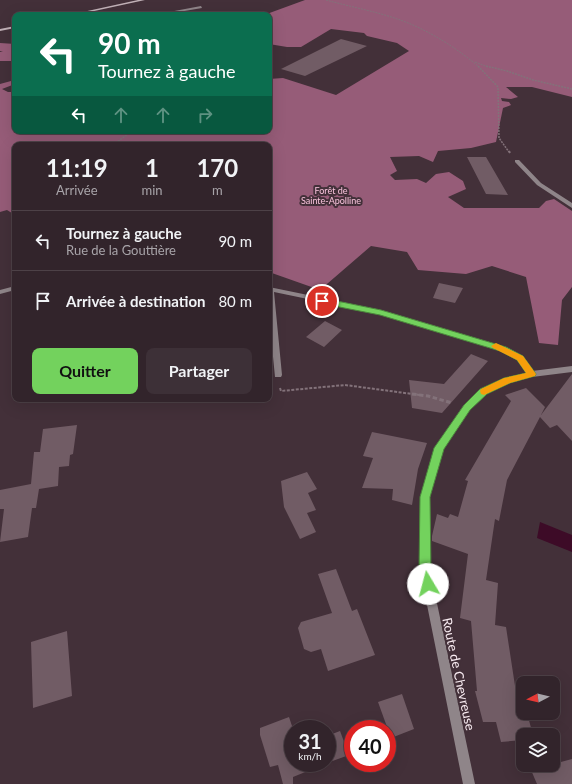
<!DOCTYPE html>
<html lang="fr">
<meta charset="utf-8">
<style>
body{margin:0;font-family:Lato,sans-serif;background:#3d3037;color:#f1f3f6;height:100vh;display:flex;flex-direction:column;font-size:15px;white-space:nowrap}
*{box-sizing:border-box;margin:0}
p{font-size:13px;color:#a8a4a9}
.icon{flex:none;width:22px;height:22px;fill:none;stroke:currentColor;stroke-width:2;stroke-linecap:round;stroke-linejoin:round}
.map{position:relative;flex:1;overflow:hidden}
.panel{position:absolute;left:12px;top:142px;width:260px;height:260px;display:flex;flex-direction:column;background:#32242b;border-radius:8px;box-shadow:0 4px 16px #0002,0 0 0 1px #4d4147}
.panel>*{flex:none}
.banner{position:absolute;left:12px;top:12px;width:260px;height:122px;border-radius:8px;box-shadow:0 4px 16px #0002,0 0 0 1px #4d4147;background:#0b6e4f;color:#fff;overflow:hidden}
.needle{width:26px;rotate:263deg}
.fabs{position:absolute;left:516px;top:676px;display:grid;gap:8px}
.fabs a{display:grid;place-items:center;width:44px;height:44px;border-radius:8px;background:#32242b;box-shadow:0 4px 16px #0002,0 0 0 1px #4d4147;font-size:20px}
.speed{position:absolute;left:284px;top:720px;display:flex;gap:8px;font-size:20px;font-weight:700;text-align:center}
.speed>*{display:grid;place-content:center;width:52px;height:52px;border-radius:50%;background:#32242b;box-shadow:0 4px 16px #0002,0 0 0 1px #4d4147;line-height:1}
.speed small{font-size:10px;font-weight:400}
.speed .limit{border:6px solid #d22;background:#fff;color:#111}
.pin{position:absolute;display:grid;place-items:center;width:34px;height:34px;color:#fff;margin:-17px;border:2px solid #fff;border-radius:50%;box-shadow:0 1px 4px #0007}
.me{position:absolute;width:44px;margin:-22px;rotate:352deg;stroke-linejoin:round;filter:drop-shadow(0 0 3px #0008)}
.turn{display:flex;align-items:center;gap:14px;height:84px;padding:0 20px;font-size:18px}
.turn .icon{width:52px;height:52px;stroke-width:2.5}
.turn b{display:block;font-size:28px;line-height:34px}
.lanes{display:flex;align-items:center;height:38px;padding:0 20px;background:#0003;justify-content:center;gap:20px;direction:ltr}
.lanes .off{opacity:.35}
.eta{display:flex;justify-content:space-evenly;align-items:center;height:68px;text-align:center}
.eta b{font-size:24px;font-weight:700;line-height:28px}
.button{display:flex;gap:8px;margin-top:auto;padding:8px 20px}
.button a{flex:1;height:46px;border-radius:8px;background:#73d25d;color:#111;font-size:16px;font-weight:700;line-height:46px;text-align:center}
.button a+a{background:#3d3037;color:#f1f3f6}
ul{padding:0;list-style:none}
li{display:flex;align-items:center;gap:12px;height:60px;padding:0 20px;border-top:1px solid #4d4147}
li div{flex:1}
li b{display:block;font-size:15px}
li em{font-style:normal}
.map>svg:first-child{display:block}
.forest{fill:#965c78}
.water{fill:#3d0b27}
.building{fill:#715c65}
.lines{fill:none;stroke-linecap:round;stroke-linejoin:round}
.path-far3{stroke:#83727a;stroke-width:1;stroke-dasharray:2 1;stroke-linecap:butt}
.path-far2{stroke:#83727a;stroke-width:1.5;stroke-dasharray:2 1;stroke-linecap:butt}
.path-far1{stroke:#83727a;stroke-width:2;stroke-dasharray:3 1.5;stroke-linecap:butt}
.path{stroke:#83727a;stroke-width:3;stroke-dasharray:4.5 2.5;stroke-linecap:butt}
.minor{fill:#8f8589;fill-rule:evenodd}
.tertiary{fill:#8f8589;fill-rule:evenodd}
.secondary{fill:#c1b1b7;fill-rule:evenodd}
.route{fill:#73d25d;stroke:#4b883c}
.slow{fill:#f59e0b}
.labels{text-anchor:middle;stroke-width:4;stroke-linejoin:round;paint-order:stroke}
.far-park-label{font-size:9px;fill:#f9c3dc;stroke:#433039}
.near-street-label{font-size:13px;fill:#f9ecf2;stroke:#433039}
</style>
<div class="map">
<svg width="572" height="784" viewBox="0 0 572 784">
<rect width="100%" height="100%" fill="#433039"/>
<path class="forest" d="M305,0H572V97L532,87H506L518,97L511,99L501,98L502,101L509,102L511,105L503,108L496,142L471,148L438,151L433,162L419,156L390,157L397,171L390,175L395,180L417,179L426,183L436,174L449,172L463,181L466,189L448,197L464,208H539L546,201L554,199L572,211V287L562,300L558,345L539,343L526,277L492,266L466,274L418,270L407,252L371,246L320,290L269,272V145H15V215L7,210L0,212V84L11,81L15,84L2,89L8,92H15V131H269V79L283,78L336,95L409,51L397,43L367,36L364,33L331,29L301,47H287L269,44V15H264Z
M0,43L15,44V61H0V52L3,51H0Z"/>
<path class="water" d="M540,522L572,535V552L537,538Z"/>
<path class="building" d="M341,39L367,46L305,76L281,69Z
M467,157H486L508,195L486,194Z
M439,283L463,288L455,303L433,298Z
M325,321L342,330L324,347L306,337Z
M471,354L488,361L442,413L412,408L409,380L444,384Z
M572,374V441L557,425L550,428L540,417L507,480L499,521L495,519L486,580L498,583L495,625L506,627L517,699H522L523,713H527L533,735H523V740L501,742L496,722H483L475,691H477L471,621L460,618L468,554L432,541V536L437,514L448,518L450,514L458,517L468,481L465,480L511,401L505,395L526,388L545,407L541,415Z
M77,425L73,454L70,455L69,466L59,467L58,486L39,489L36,508H32L28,537L0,542L4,509H0V490L31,484L34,452H40L43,429Z
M372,432L427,443L418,469L412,505L392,500L393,489L362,488L373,458L363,456Z
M307,472L317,489L308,493L316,510L307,513L316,532L300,539L284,507L281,481Z
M336,569L352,611L357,609L375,655L328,671L321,649L311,652L304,649L298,628L301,622L332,613L318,574Z
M67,631L72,696L33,708L31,642Z
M402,694L414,729L391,738L378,702Z
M289,717L293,729V763L325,764L293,777V784H283L278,765L270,767L260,735V728Z
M340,731L349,755L327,763V736Z
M572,759V784H537L531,770Z"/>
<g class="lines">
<path class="path-far3" d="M326,0C351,7 379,12 403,21C430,31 458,49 479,67
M475,62L488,67"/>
<path class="path-far2" d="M478,66L498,87L499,138L509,152
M486,66L507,71L533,80L572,89
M113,145L132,131"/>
<path class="path-far1" d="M509,151L510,153
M280,388L281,391L345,385L420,395"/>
<path class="path" d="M412,394L428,396L452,403"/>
<path class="minor" d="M201,6L202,8L161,15H153Z
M515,160H519L541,183L572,203V208L537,185L515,162Z
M15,286V290L0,294V290Z
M269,287L381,310L506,347L523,356L536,374L535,376H529L517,360L500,351L380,314L274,292L282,375L281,377H275L269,316Z"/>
<path class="tertiary" d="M572,366V372L532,377L510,383L487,394L470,409L443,449L430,497V570L475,784H463L420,570V497L436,446L464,405L481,390L504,379L532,371Z"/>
<path class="secondary" d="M138,0H145L76,15H69Z
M15,26V28L0,31V29Z"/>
</g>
<path class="route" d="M322,298L381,310L506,347L523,356L536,374L535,376L510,383L487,394L470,410L444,449L430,497L431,570L434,584L432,588L428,589L423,588L419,570L420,497L434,448L464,405L480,389L504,378L526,373L517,360L500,351L380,315L319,303V299Z"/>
<path class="slow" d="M496,343L523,356L536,374L535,376L510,383L484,395L481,394L480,391L481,389L504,378L526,373L517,360L493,348L491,346Z"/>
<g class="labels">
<g class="far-park-label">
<text x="331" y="194">Forêt de<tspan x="331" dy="10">Sainte-Apolline</tspan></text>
</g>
<g class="near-street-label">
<text transform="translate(459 674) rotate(78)" y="5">Route de Chevreuse</text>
</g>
</g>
</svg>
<div class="fabs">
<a><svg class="needle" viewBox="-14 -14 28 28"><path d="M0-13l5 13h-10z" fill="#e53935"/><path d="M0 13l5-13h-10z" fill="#a8a4a9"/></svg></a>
<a><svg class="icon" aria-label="layers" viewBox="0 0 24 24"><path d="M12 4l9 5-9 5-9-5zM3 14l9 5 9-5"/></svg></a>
</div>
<div class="speed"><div>31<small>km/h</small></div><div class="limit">40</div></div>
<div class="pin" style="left:322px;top:301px;background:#d93025"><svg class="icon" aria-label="arrive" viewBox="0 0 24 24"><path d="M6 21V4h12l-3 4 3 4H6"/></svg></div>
<svg class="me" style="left:428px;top:584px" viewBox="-20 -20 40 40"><circle r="19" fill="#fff"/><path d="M0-13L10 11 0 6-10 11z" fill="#73d25d"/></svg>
<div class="banner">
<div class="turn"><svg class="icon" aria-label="left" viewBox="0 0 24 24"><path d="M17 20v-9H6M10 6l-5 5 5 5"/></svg><div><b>90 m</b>Tournez à gauche</div></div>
<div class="lanes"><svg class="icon" aria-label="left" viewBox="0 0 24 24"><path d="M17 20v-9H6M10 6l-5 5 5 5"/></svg><svg class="icon off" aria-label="ahead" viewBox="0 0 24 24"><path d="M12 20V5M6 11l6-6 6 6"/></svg><svg class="icon off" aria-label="ahead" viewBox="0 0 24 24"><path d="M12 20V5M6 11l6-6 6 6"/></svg><svg class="icon off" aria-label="right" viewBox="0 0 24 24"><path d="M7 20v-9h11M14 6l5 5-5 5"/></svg></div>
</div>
<section class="panel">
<div class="eta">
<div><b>11:19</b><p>Arrivée</p></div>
<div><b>1</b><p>min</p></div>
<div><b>170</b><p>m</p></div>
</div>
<ul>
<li><svg class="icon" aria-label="left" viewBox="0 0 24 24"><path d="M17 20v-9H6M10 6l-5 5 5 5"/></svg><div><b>Tournez à gauche</b><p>Rue de la Gouttière</p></div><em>90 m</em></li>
<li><svg class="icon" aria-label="arrive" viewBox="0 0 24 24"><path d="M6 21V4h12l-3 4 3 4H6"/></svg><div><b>Arrivée à destination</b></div><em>80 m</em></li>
</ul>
<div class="button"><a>Quitter</a><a>Partager</a></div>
</section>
</div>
